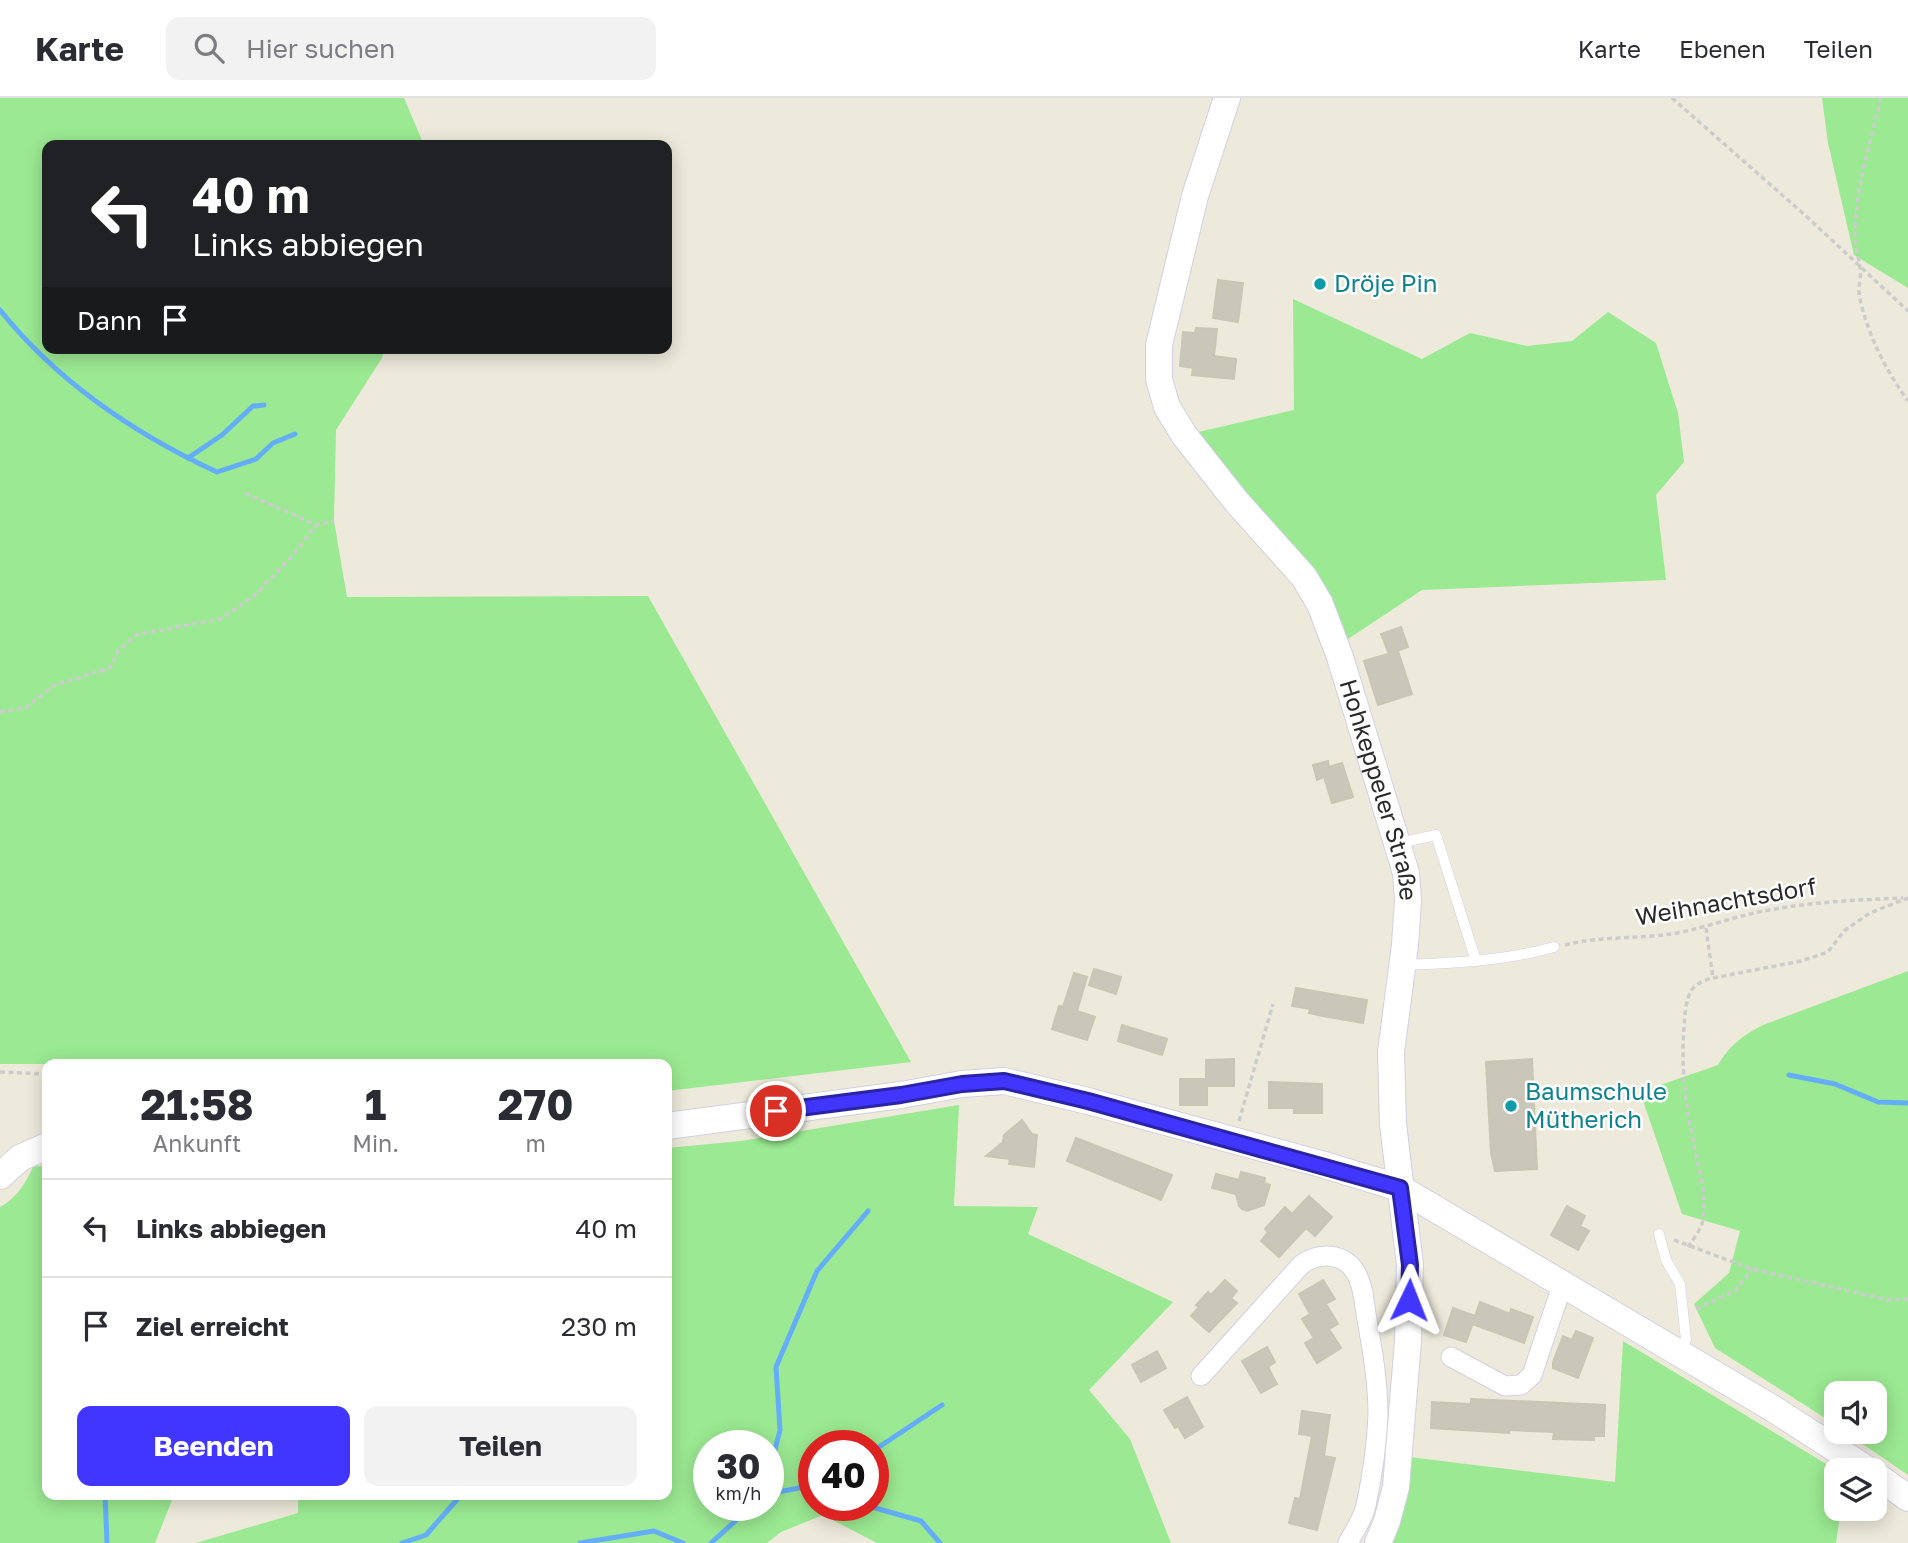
<!DOCTYPE html>
<html lang="de">
<meta charset="utf-8">
<style>
body{margin:0;font-family:"Golos Text",sans-serif;background:#f2f2f3;color:#2b2b33;height:100vh;display:flex;flex-direction:column;font-size:26px;white-space:nowrap}
*{box-sizing:border-box;margin:0}
p{font-size:23px;color:#7c7c81}
.icon{flex:none;width:38px;height:38px;fill:none;stroke:currentColor;stroke-width:2;stroke-linecap:round;stroke-linejoin:round}
.map{position:relative;flex:1;overflow:hidden}
.drawer{position:absolute;left:42px;top:961px;width:630px;height:441px;display:flex;flex-direction:column;background:#fff;border-radius:14px;box-shadow:0 4px 18px #0003}
.drawer>*{flex:none}
.hud{position:absolute;left:42px;top:42px;width:630px;height:214px;border-radius:14px;box-shadow:0 4px 18px #0003;background:#202124;color:#fff;overflow:hidden}
.buttons{position:absolute;left:1824px;top:1283px;display:grid;gap:14px}
.buttons a{display:grid;place-items:center;width:63px;height:63px;border-radius:14px;background:#fff;box-shadow:0 4px 18px #0003;font-size:35px}
.speed{position:absolute;left:693px;top:1332px;display:flex;gap:14px;font-size:35px;font-weight:700;text-align:center}
.speed>*{display:grid;place-content:center;width:91px;height:91px;border-radius:50%;background:#fff;box-shadow:0 4px 18px #0003;line-height:1}
.speed small{font-size:18px;font-weight:400}
.speed .limit{border:10px solid #d22;background:#fff;color:#111}
.pin{position:absolute;display:grid;place-items:center;width:60px;height:60px;color:#fff;margin:-30px;border:4px solid #fff;border-radius:50%;box-shadow:0 2px 7px #0007}
.me{position:absolute;width:77px;margin:-38px;rotate:2deg;stroke-linejoin:round;filter:drop-shadow(0 0 5px #0008)}
.turn{display:flex;align-items:center;gap:24px;height:147px;padding:0 35px;font-size:32px}
.turn .icon{width:91px;height:91px;stroke-width:2.5}
.turn b{display:block;font-size:49px;line-height:60px}
.then{display:flex;align-items:center;height:66px;padding:0 35px;background:#0003;gap:14px;font-size:26px}
.eta{display:flex;justify-content:space-evenly;align-items:center;height:119px;text-align:center}
.eta b{font-size:42px;font-weight:700;line-height:49px}
.button{display:flex;gap:14px;margin-top:auto;padding:14px 35px}
.button a{flex:1;height:80px;border-radius:14px;background:#4036ff;color:#fff;font-size:28px;font-weight:700;line-height:80px;text-align:center}
.button a+a{background:#f2f2f3;color:#2b2b33}
ul{padding:0;list-style:none}
li{display:flex;align-items:center;gap:21px;height:98px;padding:0 35px;border-top:2px solid #e1e1e2}
li div{flex:1}
li b{display:block;font-size:26px}
li em{font-style:normal}
header{display:flex;align-items:center;gap:42px;box-sizing:border-box;height:98px;padding:0 35px;background:#fff;border-bottom:2px solid #e1e1e2}
header strong{font-size:33px}
nav{display:flex;gap:38px;margin-inline-start:auto;font-size:24px}
.search{width:490px;height:63px;background:#f2f2f3;display:flex;align-items:center;gap:18px;box-sizing:border-box;padding:0 24px;border-radius:14px;color:#7c7c81;font-size:26px}
.map>svg:first-child{display:block}
.green{fill:#9be992;fill-rule:evenodd}
.lines{fill:none;stroke-linecap:round;stroke-linejoin:round}
.stream{stroke:#64aef9;stroke-width:5}
.building{fill:#c9c6ba;stroke:#c9c6b4;stroke-width:2}
.lane-casing{stroke:#d1d0e4;stroke-width:11}
.street-casing{stroke:#d1d0e4;stroke-width:21}
.secondary-casing{stroke:#d1d0e4;stroke-width:28}
.path{stroke:#ccc;stroke-width:3.5;stroke-dasharray:5 3.5;stroke-linecap:butt}
.lane{stroke:#fff;stroke-width:10}
.street{stroke:#fff;stroke-width:19}
.secondary{stroke:#fff;stroke-width:26}
.route-casing{stroke:#2a23a6;stroke-width:18}
.route{stroke:#4036ff;stroke-width:12}
.culture-dot{fill:#0f9aa8;stroke:#fff;stroke-width:2.5}
.labels{text-anchor:middle;stroke-width:5;stroke-linejoin:round;paint-order:stroke}
.culture-label{font-size:24px;fill:#0d838f;stroke:#fff;text-anchor:start}
.street-label{font-size:24px;fill:#2a2a2a;stroke:#fff}
</style>
<header>
<strong>Karte</strong>
<div class="search"><svg class="icon" aria-label="search" viewBox="0 0 24 24"><circle cx="10" cy="10" r="6"/><path d="M15 15l6 6"/></svg>Hier suchen</div>
<nav><a>Karte</a><a>Ebenen</a><a>Teilen</a></nav>
</header>
<div class="map">
<svg width="1908" height="1445" viewBox="0 0 1908 1445">
<rect width="100%" height="100%" fill="#edeadb"/>
<path class="green" d="M0,0H404L424,47H47V250H385L382,260L336,332L334,423L347,499L648,498L911,964L667,993V966H0Z
M1822,0H1908V190L1854,157L1828,45Z
M1293,201L1422,261L1470,235L1527,248L1572,243L1608,214L1656,245L1678,315L1684,364L1656,397L1666,482L1422,492L1345,543L1194,335L1294,312Z
M1908,873V1377L1845,1334H1874V1295H1836V1327L1715,1250L1694,1206L1729,1175L1740,1133L1682,1116L1640,994L1718,967C1730,947 1742,938 1763,927Z
M959,1007L954,1108L1038,1109L1028,1136L1173,1204L1089,1292L1130,1341L1171,1445H877L823,1417L781,1434L767,1445H196L298,1415V1397L667,1396V1050L741,1043ZM709,1348H768V1407H709ZM814,1348H873V1407H814Z
M47,1067V1396L174,1397L155,1445H0V1109C17,1100 25,1086 33,1069Z
M1623,1243L1836,1372V1410L1841,1411L1836,1445H1388L1409,1359L1615,1384Z"/>
<g class="lines">
<path class="stream" d="M0,212C57,283 135,336 217,374L256,361L273,345L295,336
M188,360L222,337L253,308L264,307
M1789,977L1835,986L1878,1004L1908,1005
M873,1353L942,1307
M768,1379L780,1332L776,1269L817,1173L868,1113
M105,1396L107,1445
M768,1396L814,1387
M865,1407L921,1423L940,1445
M402,1445L426,1437L462,1396
M580,1445L654,1433L683,1445
M711,1445L753,1407"/>
</g>
<path class="building" d="M1218,182L1243,185L1238,224L1213,220Z
M1196,230L1217,231L1214,258L1236,261L1234,281L1192,277L1193,270L1180,268L1183,234L1195,235Z
M1401,529L1408,549L1389,556L1381,536Z
M1398,553L1412,596L1378,607L1364,563Z
M1328,663L1329,669L1342,665L1353,699L1332,705L1324,679L1317,682L1313,667Z
M1094,871L1121,879L1116,896L1089,887Z
M1074,875L1087,879L1077,913L1095,919L1087,942L1052,931L1059,908L1063,909Z
M1296,890L1367,902L1363,925L1323,918L1309,915L1310,911L1292,908Z
M1122,927L1167,941L1162,957L1118,943Z
M1234,961V988H1207V1007H1180V981H1206V962Z
M1532,961L1537,1071L1495,1073L1491,1055L1486,964Z
M1269,984L1322,986V1015H1294V1010H1269Z
M1022,1022L1032,1036L1037,1037L1034,1069L1009,1066L1010,1061L986,1058L1003,1044L1004,1037Z
M1076,1040L1172,1077L1161,1102L1067,1063Z
M1241,1074L1265,1080L1264,1085L1270,1087L1264,1107L1247,1113L1242,1111L1239,1108L1236,1096L1212,1090L1216,1076L1239,1082Z
M1309,1098L1332,1119L1315,1138L1306,1130L1279,1159L1261,1143L1268,1134L1265,1131L1285,1109L1292,1116Z
M1567,1108L1585,1118L1580,1128L1589,1133L1578,1152L1551,1137Z
M1225,1182L1237,1193L1231,1200L1237,1205L1209,1234L1191,1218L1199,1209L1196,1207L1208,1194L1211,1197Z
M1323,1182L1335,1201L1326,1206L1338,1226L1329,1231L1341,1250L1317,1265L1305,1245L1314,1240L1302,1221L1310,1216L1299,1196Z
M1480,1204L1510,1216L1511,1211L1533,1219L1524,1245L1472,1226L1474,1222L1466,1244L1444,1237L1453,1210L1475,1218Z
M1576,1233L1593,1240L1578,1280L1553,1270V1264L1563,1238L1572,1242Z
M1267,1249L1275,1264L1268,1269L1277,1286L1261,1295L1242,1263Z
M1157,1253L1166,1270L1141,1284L1132,1267Z
M1187,1299L1203,1329L1185,1340L1178,1328L1175,1330L1164,1312Z
M1471,1301L1605,1307L1604,1338H1594V1342L1553,1341L1554,1334L1509,1332V1335L1431,1330L1432,1304L1471,1306Z
M1302,1313L1330,1317L1324,1358L1335,1360L1317,1432L1289,1425L1295,1400L1300,1401L1312,1338L1299,1336Z"/>
<g class="lines">
<defs>
<path id="lane" d="M1399,745L1436,737L1476,863
M1402,867C1453,865 1505,863 1554,849
M1659,1136L1666,1162L1680,1186L1686,1242L1679,1254"/>
<path id="street" d="M1451,1259L1505,1288L1521,1287L1532,1277L1563,1185
M1201,1278L1301,1167C1318,1154 1344,1154 1356,1175C1363,1187 1364,1202 1366,1216C1372,1249 1378,1283 1378,1317C1377,1344 1372,1379 1366,1407C1364,1420 1354,1433 1348,1445"/>
<g id="secondary">
<path id="s1" d="M1227,0L1195,98L1167,214L1159,247V281L1167,309L1184,337L1236,403L1304,479L1320,506L1340,559L1406,775L1408,803L1405,847L1391,954L1393,1026L1410,1167L1408,1243L1396,1389L1387,1423L1378,1445"/>
<path d="M667,1028L901,997L962,986L1004,983L1088,1003L1321,1066L1400,1090L1772,1310L1868,1372"/>
<path d="M0,1078L20,1060L47,1048"/>
<path d="M1874,1376L1908,1400"/>
</g>
</defs>
<use href="#lane" class="lane-casing"/>
<use href="#street" class="street-casing"/>
<use href="#secondary" class="secondary-casing"/>
<path class="path" d="M1672,0L1806,118L1908,213
M1881,0C1870,47 1854,94 1855,143C1856,152 1859,160 1860,169C1862,180 1857,191 1860,201C1868,237 1886,273 1908,303
M245,395L316,427L334,423
M0,614L25,610L55,587L110,570L118,553L136,537L220,521L233,513L256,496L294,456L316,427
M1706,830L1713,880
M1565,847C1600,838 1636,841 1671,836C1702,831 1729,820 1759,814C1807,804 1855,802 1903,800
M0,974L47,976
M1239,1023L1273,906
M1674,1142L1752,1171L1889,1202L1908,1201
M1688,1149C1693,1141 1702,1131 1703,1121C1707,1092 1697,1065 1692,1037C1685,1002 1681,966 1684,930C1685,918 1685,904 1691,893C1696,885 1705,882 1713,880L1801,863L1828,854L1845,832L1870,815L1908,800
M1696,1211L1735,1193L1752,1171"/>
<use href="#lane" class="lane"/>
<use href="#street" class="street"/>
<use href="#secondary" class="secondary"/>
</g>
<g class="lines">
<defs>
<path id="route" d="M776,1013L901,997L962,986L1004,983L1088,1003L1400,1090L1410,1167L1409,1202"/>
</defs>
<use href="#route" class="route-casing"/>
<use href="#route" class="route"/>
</g>
<g class="culture-dot">
<circle cx="1320" cy="186" r="7"/>
<circle cx="1511" cy="1008" r="7"/>
</g>
<g class="labels">
<g class="culture-label">
<text x="1334" y="194">Dröje Pin</text>
<text x="1525" y="1002">Baumschule<tspan x="1525" dy="28">Mütherich</tspan></text>
</g>
<g class="street-label">
<text dy="8" stroke="none"><textPath href="#s1" startOffset="765">Hohkeppeler Straße</textPath></text>
<text transform="translate(1726 804) rotate(-10)" y="8">Weihnachtsdorf</text>
</g>
</g>
</svg>
<div class="buttons">
<a><svg class="icon" aria-label="sound" viewBox="0 0 24 24"><path d="M4 9h4l5-4v14l-5-4H4zM17 9q2 3 0 6"/></svg></a>
<a><svg class="icon" aria-label="layers" viewBox="0 0 24 24"><path d="M12 4l9 5-9 5-9-5zM3 14l9 5 9-5"/></svg></a>
</div>
<div class="speed"><div>30<small>km/h</small></div><div class="limit">40</div></div>
<div class="pin" style="left:776px;top:1013px;background:#d93025"><svg class="icon" aria-label="arrive" viewBox="0 0 24 24"><path d="M6 21V4h12l-3 4 3 4H6"/></svg></div>
<svg class="me" style="left:1409px;top:1202px" viewBox="-20 -20 40 40"><path d="M0-17L14 15 0 8-14 15z" fill="#4036ff" stroke="#fff" stroke-width="4"/></svg>
<div class="hud">
<div class="turn"><svg class="icon" aria-label="left" viewBox="0 0 24 24"><path d="M17 20v-9H6M10 6l-5 5 5 5"/></svg><div><b>40 m</b>Links abbiegen</div></div>
<div class="then">Dann<svg class="icon" aria-label="arrive" viewBox="0 0 24 24"><path d="M6 21V4h12l-3 4 3 4H6"/></svg></div>
</div>
<section class="drawer">
<div class="eta">
<div><b>21:58</b><p>Ankunft</p></div>
<div><b>1</b><p>Min.</p></div>
<div><b>270</b><p>m</p></div>
</div>
<ul>
<li><svg class="icon" aria-label="left" viewBox="0 0 24 24"><path d="M17 20v-9H6M10 6l-5 5 5 5"/></svg><div><b>Links abbiegen</b></div><em>40 m</em></li>
<li><svg class="icon" aria-label="arrive" viewBox="0 0 24 24"><path d="M6 21V4h12l-3 4 3 4H6"/></svg><div><b>Ziel erreicht</b></div><em>230 m</em></li>
</ul>
<div class="button"><a>Beenden</a><a>Teilen</a></div>
</section>
</div>
